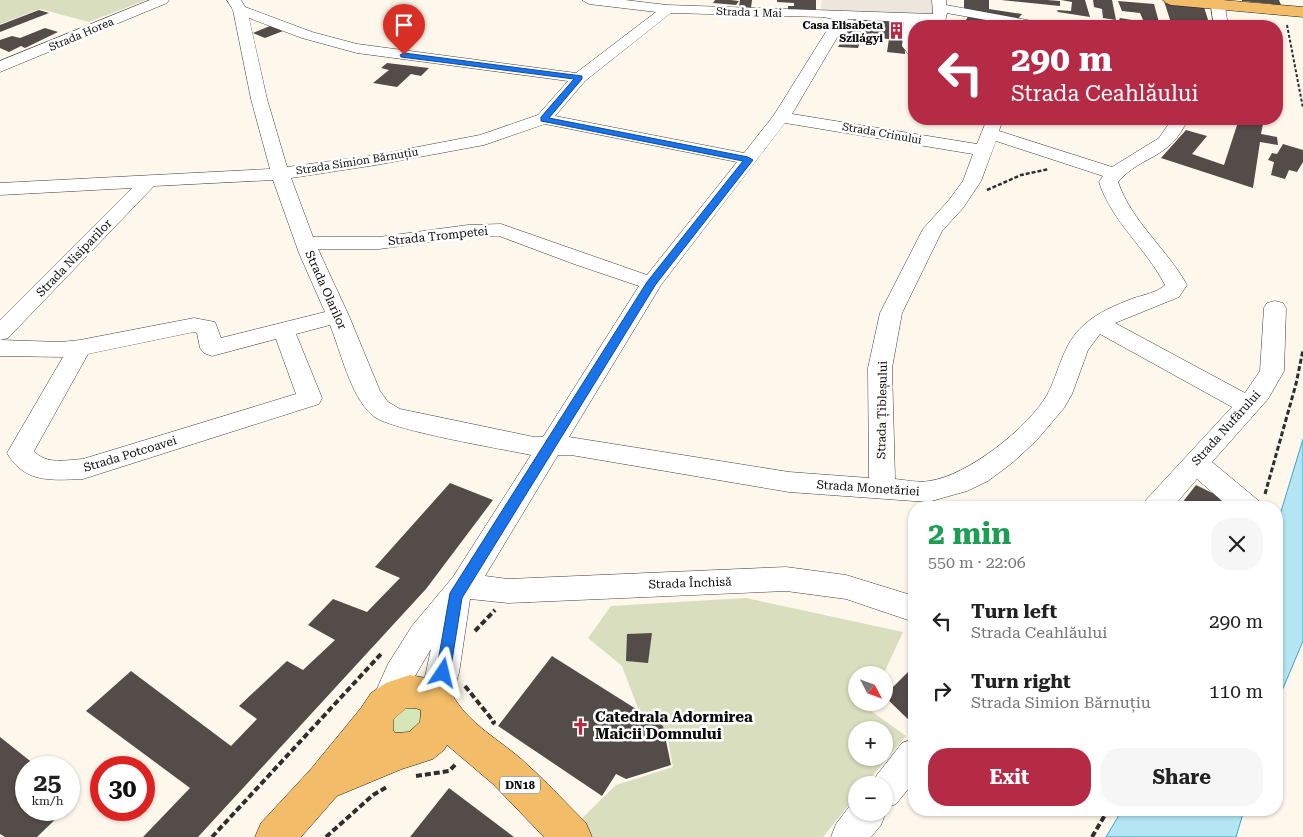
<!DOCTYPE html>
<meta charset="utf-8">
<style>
body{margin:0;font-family:"Roboto Serif",serif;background:#f6f6f6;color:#222;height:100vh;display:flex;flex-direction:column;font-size:19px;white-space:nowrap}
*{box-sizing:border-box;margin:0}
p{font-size:16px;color:#767676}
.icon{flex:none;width:28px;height:28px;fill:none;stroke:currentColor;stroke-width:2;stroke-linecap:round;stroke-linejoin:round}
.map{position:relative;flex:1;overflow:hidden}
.side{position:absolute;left:908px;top:501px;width:375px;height:315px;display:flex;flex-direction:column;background:#fff;border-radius:20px;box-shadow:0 1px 4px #0004}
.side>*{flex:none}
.guide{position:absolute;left:908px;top:20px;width:375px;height:105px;border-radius:20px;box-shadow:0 1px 4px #0004;background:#b52b46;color:#fff;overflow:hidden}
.needle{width:32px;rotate:131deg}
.tools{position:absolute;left:848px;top:666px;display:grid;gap:10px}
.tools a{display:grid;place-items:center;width:45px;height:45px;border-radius:50%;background:#fff;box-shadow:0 1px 4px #0004;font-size:25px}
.speed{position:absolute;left:15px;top:756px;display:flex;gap:10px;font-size:25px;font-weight:700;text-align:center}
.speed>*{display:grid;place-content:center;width:65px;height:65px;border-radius:50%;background:#fff;box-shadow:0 1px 4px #0004;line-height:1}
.speed small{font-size:12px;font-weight:400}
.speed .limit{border:8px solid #d22;background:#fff;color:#111}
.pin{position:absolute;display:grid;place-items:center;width:42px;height:42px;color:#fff;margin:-51px -21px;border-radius:50% 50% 50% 0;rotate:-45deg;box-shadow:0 0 5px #0007}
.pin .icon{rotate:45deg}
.me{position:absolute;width:55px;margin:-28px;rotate:10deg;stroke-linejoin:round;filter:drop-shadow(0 0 4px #0008)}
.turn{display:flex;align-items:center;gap:18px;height:105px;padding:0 20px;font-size:22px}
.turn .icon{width:65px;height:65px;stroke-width:2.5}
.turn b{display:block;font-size:35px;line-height:42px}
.round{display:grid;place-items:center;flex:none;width:52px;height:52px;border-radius:20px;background:#f6f6f6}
.headline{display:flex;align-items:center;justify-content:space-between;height:85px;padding:0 20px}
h1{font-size:30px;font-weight:700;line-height:38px;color:#1e9e55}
.primary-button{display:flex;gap:10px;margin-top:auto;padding:10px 20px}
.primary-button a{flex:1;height:58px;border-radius:20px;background:#b52b46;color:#fff;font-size:20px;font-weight:700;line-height:58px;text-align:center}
.primary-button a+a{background:#f6f6f6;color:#222}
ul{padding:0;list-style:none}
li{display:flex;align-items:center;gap:15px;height:70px;padding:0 20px}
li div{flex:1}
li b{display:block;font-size:19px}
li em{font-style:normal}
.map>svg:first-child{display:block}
.green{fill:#d7e6b7}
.cemetery{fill:#d9debf;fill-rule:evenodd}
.plaza{fill:#ede6dc}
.water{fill:#b3e5f3;stroke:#3da4c6}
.building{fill:#544c49}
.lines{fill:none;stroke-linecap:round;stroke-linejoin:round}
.minor-casing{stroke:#3f3f3f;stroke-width:1}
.major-casing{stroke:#1d1d1d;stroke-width:1}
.path-far3{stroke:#2e2e2e;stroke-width:2;stroke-dasharray:3 2;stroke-linecap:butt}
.path-far2{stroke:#2e2e2e;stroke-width:2.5;stroke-dasharray:4 2;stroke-linecap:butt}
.path-far1{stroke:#2e2e2e;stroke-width:3;stroke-dasharray:5 2.5;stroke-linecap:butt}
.path{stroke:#2e2e2e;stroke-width:4;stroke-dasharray:6 3;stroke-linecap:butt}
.minor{fill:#fff;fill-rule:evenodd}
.major{fill:#f2bc68;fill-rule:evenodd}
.route{fill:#1a73e8;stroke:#114b97}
.labels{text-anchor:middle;stroke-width:5;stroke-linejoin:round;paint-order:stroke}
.far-street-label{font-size:11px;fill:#0c0c0c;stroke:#fff}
.far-poi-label{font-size:11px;font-weight:bold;fill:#0c0c0c;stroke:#fff;text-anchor:end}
.shield{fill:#fff;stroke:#555;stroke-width:1}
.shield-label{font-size:11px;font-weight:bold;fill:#0c0c0c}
.street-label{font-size:12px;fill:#0c0c0c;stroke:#fff}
.near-poi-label{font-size:15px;font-weight:bold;fill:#0c0c0c;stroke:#fff;text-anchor:start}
</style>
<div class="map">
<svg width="1303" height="837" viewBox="0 0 1303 837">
<rect width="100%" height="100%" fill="#fef8ec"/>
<path class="green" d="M403,705L423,709L419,730L396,735L391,730V715Z"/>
<path class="cemetery" d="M0,0H146L89,22L40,9L0,24Z
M746,598L903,632L883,675H856V702L869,703L867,708L906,736L865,785H856V796L823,837H591L577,823L616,785L673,767L666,730L639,711L622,666L588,638L611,606ZM856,730H884V758H856Z"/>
<path class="plaza" d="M822,0H938L940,19L820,14Z"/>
<path class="water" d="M1303,439V641L1276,705V528Z
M1122,810H1244L1236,837H1106Z"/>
<path class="building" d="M715,0H731L739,1L736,5L713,3Z
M740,0H752L751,8L739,7Z
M777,0H816V13L788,11V6H794V3L777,2Z
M964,0H989V9L1022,14L1017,20L964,11Z
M1001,0H1047L1060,1V6Z
M1061,0H1085L1090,17L1058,12L1057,10L1071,11L1072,2Z
M1093,0H1112L1116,20L1103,18L1102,9L1094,7Z
M1242,0H1279L1281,5L1242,1Z
M1118,1L1154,4L1160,26H1137L1118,22L1120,18L1144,22L1140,13L1122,11Z
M1164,1L1203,4L1210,26H1172Z
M39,10L49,13L0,32V25Z
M969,15L1026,25L1014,26L992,21L1006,26H962Z
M855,18L904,22L905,54L887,52L889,39L863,37L866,24L858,48L838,47Z
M270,26L283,31L265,38L253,33Z
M45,28L58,32L25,48L21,46L9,52L0,48V40L12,36L20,38Z
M387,63L429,68L421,76L411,74L397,87L373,83L389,70L381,68Z
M1239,119H1264L1261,134L1277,137L1278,145L1260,142L1253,188L1161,158L1186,130L1207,136L1192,154L1224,165Z
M1283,144L1303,150V162L1297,172L1289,170L1285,179L1271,175L1274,162L1268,160L1272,153L1277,154Z
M450,483L493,500L426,589L198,837H143L190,788L86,711L131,671L231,746L257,719L239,706L287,661L303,670L335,640L308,625L333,599L367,612L400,578L375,567Z
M1196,485L1243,508H1178Z
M652,633L648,663L626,661L627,634Z
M552,656L663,726L671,765L626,779L616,774L602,796L498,726Z
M914,666V725L884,696Z
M0,737L39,768H26V810H65L37,837H5L0,834Z
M449,788L514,837H410Z
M69,790L78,798L69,806Z"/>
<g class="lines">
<defs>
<path id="minor" d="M150,0H169L167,3L0,72V61Z
M227,0H241L245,7L312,32L357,44L576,73L656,12L589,4L582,0H625L667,5L933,14L932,0H946V5L1043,23L1045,26H1019L947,13L945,22H918V26H914V57L909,55L902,46L904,22L848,19L792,114L977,144L987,119H1003L999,131L1112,167L1159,138L1172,119H1188C1169,161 1142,154 1118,182C1132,222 1167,249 1187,285L1179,297L1115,323L1245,393L1260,371L1264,308L1267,303L1275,301L1283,303L1286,308L1284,371L1268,399L1212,462L1259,501L1262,508H1230L1197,479L1172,508H1142L1145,501L1232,407L1100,334L1088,350L1072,394L1064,408L1036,441L1012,463L988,481L967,491L928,502L789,492L571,455H558L485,576L508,579L786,567L846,575L914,596V622L846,599L786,591L508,603L470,599L459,673L447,711L436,715L425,711L420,700L431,649L412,681L399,711L388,715L377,711L372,700L388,664L412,626L453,577L531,455C503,449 387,430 372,415C350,395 341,352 330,325L296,334L322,398L319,404L83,479C52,480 25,484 7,453L63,357L0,356V340L61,342L80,340L194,318L215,322L221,338L325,312L299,253L273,180L154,186L8,338L0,340V320L132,188L0,195V183L270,169L251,99L233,10ZM671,13L823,17L834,19L774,115L744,153L555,116L585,81ZM249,18L302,38L357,53L568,81L538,115L480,135L376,155L287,167L267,99ZM785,123L973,154L963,181L949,200L923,229L880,313L868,368L869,478L789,472L569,437L661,285ZM545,124L737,162L647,275L501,224L468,225L379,237H313L291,178L376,165L484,145ZM996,141L1103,176L1099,182C1112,222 1146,248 1165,285C1158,292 1144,295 1134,298C1116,305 1098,312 1084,325C1062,344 1060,371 1047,395C1028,428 967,476 929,481C919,483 906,480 895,479L892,368L902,313L942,231L963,208L981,181ZM499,236L574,264L639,286L543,437H534L400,409L388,402L380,391L349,316L318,249H379L468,237ZM194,332L197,333L200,348L204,353L212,356L276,339L296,394L83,459C66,460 46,465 34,451L88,354Z
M1210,0H1224L1228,26H1214Z
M914,739V782L896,804L884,809L886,812L881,825L871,837H831L836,824L855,799L856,812H884V785H869L902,743Z"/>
<path id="major" d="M1163,0H1222L1303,7V17L1171,5L1166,3Z
M410,675L426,678L449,688C463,720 494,736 520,758C543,778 564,801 586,823L592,837H544L493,784L447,745L444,750L433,759L402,769L337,796L301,837H255L261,823L311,769L361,708L371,693L386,683ZM406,708H415L421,710L420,722L409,732L395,733L393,730V720Z"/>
</defs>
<use href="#minor" class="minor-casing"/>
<use href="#major" class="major-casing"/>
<path class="path-far3" d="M1287,25L1303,108"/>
<path class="path-far2" d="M987,190L1021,175L1049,169"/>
<path class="path-far1" d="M1265,494L1296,384L1303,350"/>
<path class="path" d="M475,631L495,610
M465,686L494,722L492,724
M416,776L449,771L456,764
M212,837L381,654
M326,837L373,795L387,787
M1092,837L1108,810"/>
<use href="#minor" class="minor"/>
<use href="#major" class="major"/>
</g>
<path class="route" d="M404,53L582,76V79L549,118L748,157L753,160L656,284L462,598L450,673L448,677L443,679L438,677L436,673L450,593L647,282L743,161L541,121V117L574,79L401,57L400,55Z"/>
<defs>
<symbol id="building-bare" viewBox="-9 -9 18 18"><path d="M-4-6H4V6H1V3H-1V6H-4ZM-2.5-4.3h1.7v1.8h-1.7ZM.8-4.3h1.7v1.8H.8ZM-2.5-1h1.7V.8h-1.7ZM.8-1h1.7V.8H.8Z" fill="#b52b46" stroke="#fff" stroke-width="2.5" paint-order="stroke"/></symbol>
<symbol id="church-bare" viewBox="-9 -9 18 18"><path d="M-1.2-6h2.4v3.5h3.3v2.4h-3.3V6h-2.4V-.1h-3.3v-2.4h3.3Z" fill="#b52b46" stroke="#fff" stroke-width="2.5" paint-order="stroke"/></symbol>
</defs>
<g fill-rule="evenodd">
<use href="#building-bare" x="884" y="18" width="25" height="25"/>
<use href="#church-bare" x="568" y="714" width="25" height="25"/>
</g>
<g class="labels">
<g class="far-street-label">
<text transform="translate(749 12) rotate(2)" y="4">Strada 1 Mai</text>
<text transform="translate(81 34) rotate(-23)" y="4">Strada Horea</text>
<text transform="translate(882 133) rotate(10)" y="4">Strada Crinului</text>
<text transform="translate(357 161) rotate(-9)" y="4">Strada Simion Bărnuțiu</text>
</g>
<g class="far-poi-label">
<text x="883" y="29">Casa Elisabeta<tspan x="883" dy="13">Szilágyi</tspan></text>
</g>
<rect class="shield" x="500" y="776.5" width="40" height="17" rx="4"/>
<g class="shield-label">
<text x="520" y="789">DN18</text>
</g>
<g class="street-label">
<text transform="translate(438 236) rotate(-6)" y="4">Strada Trompetei</text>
<text transform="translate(74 258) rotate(-46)" y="4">Strada Nisiparilor</text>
<text transform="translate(326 290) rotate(66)" y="4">Strada Olarilor</text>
<text transform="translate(882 410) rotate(-89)" y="4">Strada Țibleșului</text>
<text transform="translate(1226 428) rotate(-48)" y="4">Strada Nufărului</text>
<text transform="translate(130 454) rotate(-17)" y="4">Strada Potcoavei</text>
<text transform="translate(868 488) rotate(4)" y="4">Strada Monetăriei</text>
<text transform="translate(690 583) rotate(-2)" y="4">Strada Închisă</text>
</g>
<g class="near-poi-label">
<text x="595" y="722">Catedrala Adormirea<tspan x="595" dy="17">Maicii Domnului</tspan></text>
</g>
</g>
</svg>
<div class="tools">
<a><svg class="needle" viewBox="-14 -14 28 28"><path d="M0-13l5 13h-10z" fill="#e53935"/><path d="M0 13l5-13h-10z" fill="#767676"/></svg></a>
<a>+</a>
<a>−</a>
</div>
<div class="speed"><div>25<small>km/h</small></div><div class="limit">30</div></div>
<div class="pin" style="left:404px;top:55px;background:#d93025"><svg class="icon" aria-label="arrive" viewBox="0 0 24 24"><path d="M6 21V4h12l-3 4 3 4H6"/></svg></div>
<svg class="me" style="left:443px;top:673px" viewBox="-20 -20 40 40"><path d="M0-17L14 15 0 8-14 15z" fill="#1a73e8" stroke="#fff" stroke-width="4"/></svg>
<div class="guide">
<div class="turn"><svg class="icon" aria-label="left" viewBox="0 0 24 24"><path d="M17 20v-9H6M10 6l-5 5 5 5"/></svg><div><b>290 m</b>Strada Ceahlăului</div></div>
</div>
<section class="side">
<div class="headline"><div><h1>2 min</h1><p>550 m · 22:06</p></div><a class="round"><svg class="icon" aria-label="close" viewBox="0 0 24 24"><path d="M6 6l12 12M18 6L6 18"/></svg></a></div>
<ul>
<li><svg class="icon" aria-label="left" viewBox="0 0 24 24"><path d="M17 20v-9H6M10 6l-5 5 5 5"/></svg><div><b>Turn left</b><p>Strada Ceahlăului</p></div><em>290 m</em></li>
<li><svg class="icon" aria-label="right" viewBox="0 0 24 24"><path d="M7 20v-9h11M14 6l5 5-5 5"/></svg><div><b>Turn right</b><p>Strada Simion Bărnuțiu</p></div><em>110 m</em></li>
</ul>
<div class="primary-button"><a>Exit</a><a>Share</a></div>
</section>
</div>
